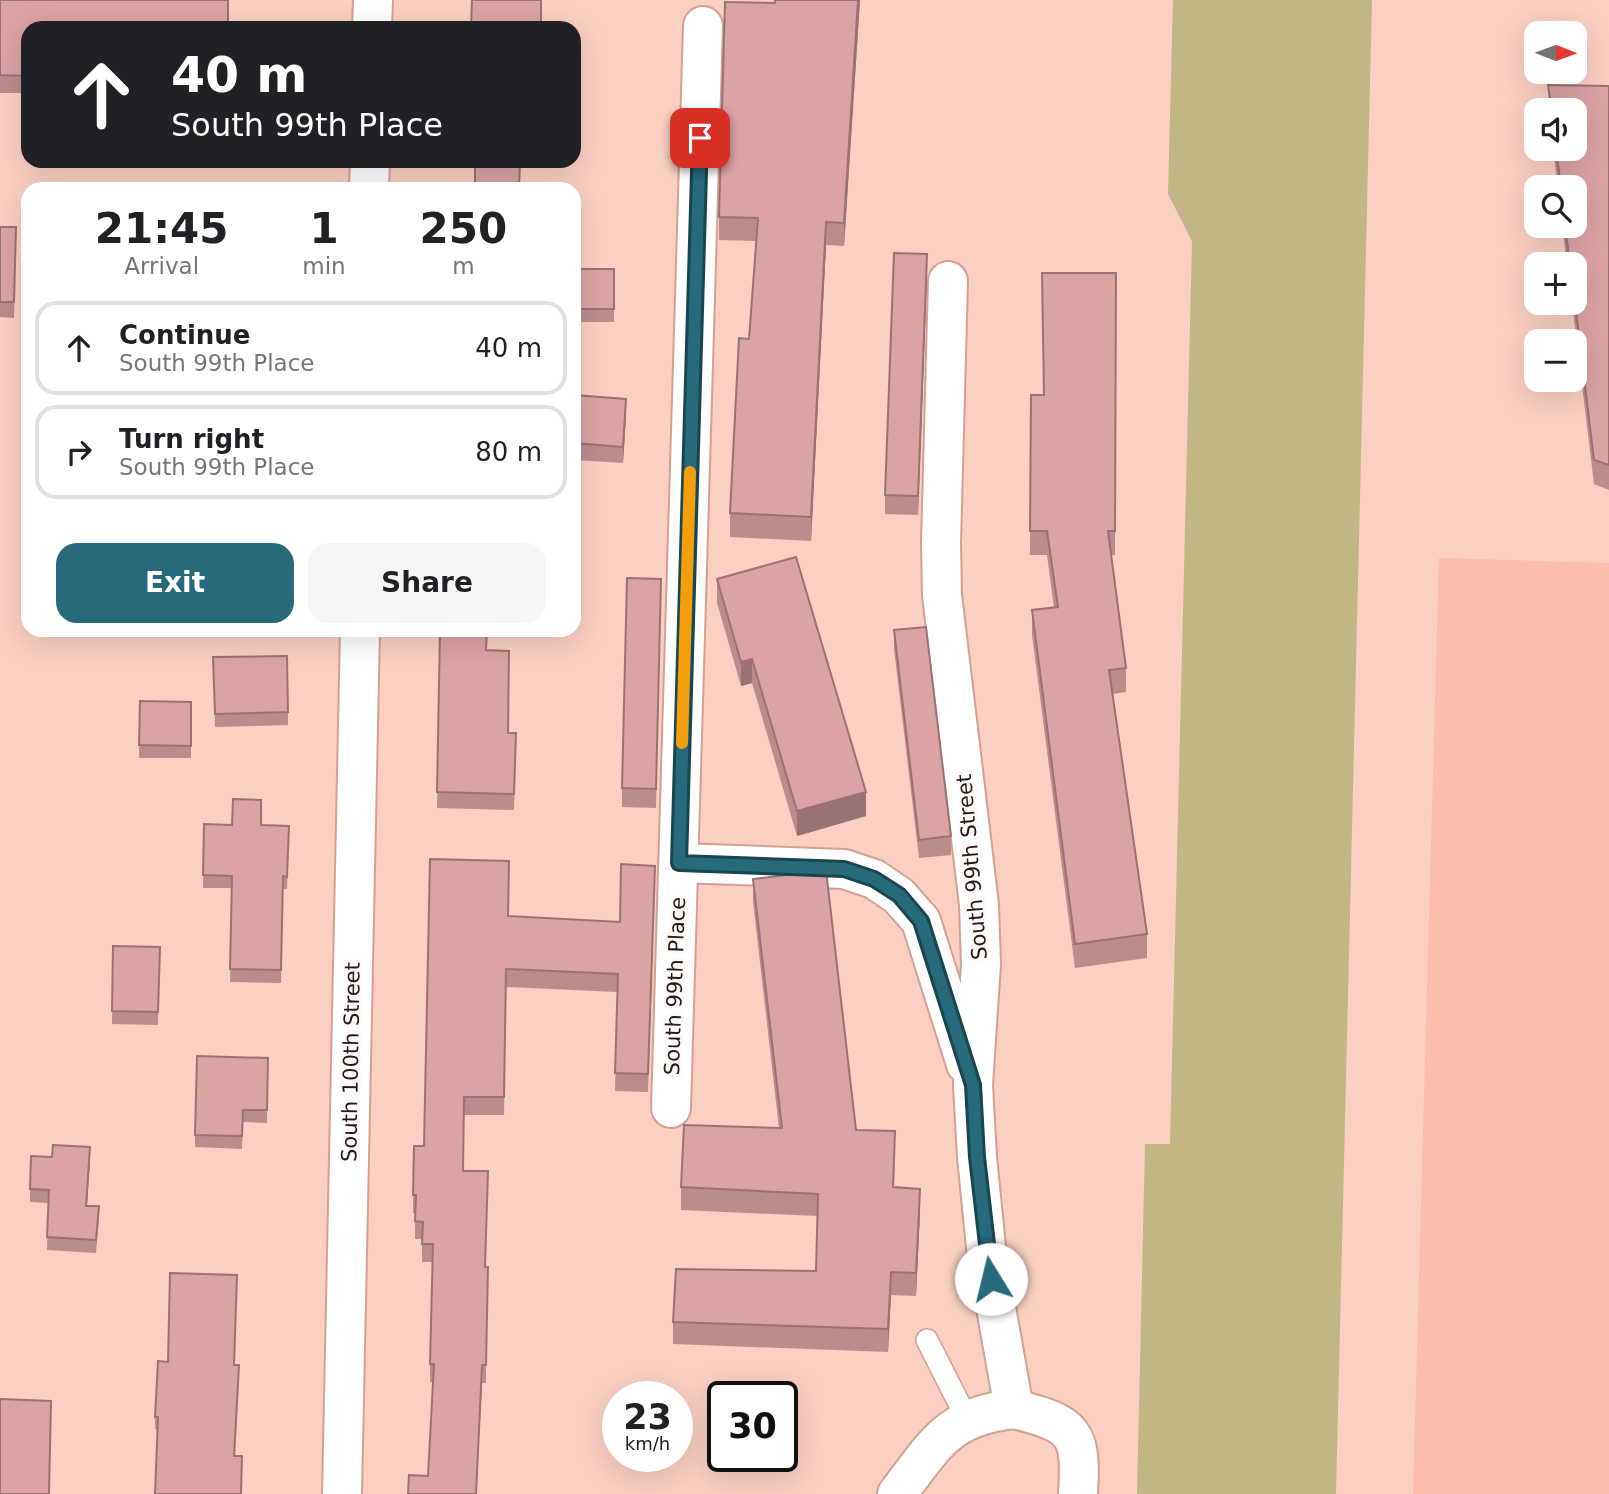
<!DOCTYPE html>
<meta charset="utf-8">
<style>
body{margin:0;font-family:"DejaVu Sans",sans-serif;background:#f6f6f6;color:#202124;height:100vh;display:flex;flex-direction:column;font-size:26px;white-space:nowrap}
*{box-sizing:border-box;margin:0}
p{font-size:23px;color:#757577}
.icon{flex:none;width:38px;height:38px;fill:none;stroke:currentColor;stroke-width:2;stroke-linecap:round;stroke-linejoin:round}
.map{position:relative;flex:1;overflow:hidden}
.sheet{position:absolute;left:21px;top:182px;width:560px;height:455px;display:flex;flex-direction:column;background:#fff;border-radius:21px;box-shadow:0 7px 28px #0002}
.sheet>*{flex:none}
.top-card{position:absolute;left:21px;top:21px;width:560px;height:147px;border-radius:21px;box-shadow:0 7px 28px #0002;background:#202124;color:#fff;overflow:hidden}
.needle{width:46px;rotate:91deg}
.tools{position:absolute;left:1524px;top:21px;display:grid;gap:14px}
.tools a{display:grid;place-items:center;width:63px;height:63px;border-radius:14px;background:#fff;box-shadow:0 7px 28px #0002;font-size:35px}
.speed{position:absolute;left:602px;top:1381px;display:flex;gap:14px;font-size:35px;font-weight:700;text-align:center}
.speed>*{display:grid;place-content:center;width:91px;height:91px;border-radius:50%;background:#fff;box-shadow:0 7px 28px #0002;line-height:1}
.speed small{font-size:18px;font-weight:400}
.speed .limit{border:4px solid #111;border-radius:10px;background:#fff;color:#111}
.pin{position:absolute;display:grid;place-items:center;width:60px;height:60px;color:#fff;margin:-30px;border-radius:14px;box-shadow:0 4px 10px #0006}
.me{position:absolute;width:77px;margin:-38px;rotate:351deg;stroke-linejoin:round;filter:drop-shadow(0 0 5px #0008)}
.turn{display:flex;align-items:center;gap:24px;height:147px;padding:0 35px;font-size:32px}
.turn .icon{width:91px;height:91px;stroke-width:2.5}
.turn b{display:block;font-size:49px;line-height:60px}
.eta{display:flex;justify-content:space-evenly;align-items:center;height:119px;text-align:center}
.eta b{font-size:42px;font-weight:800;line-height:49px}
.cta{display:flex;gap:14px;margin-top:auto;padding:14px 35px}
.cta a{flex:1;height:80px;border-radius:21px;background:#266a7b;color:#fff;font-size:28px;font-weight:800;line-height:80px;text-align:center}
.cta a+a{background:#f6f6f6;color:#202124}
ul{padding:0;list-style:none}
li{display:flex;align-items:center;gap:21px;height:94px;margin:0 14px 10px;padding:0 21px;border:4px solid #e0e0e0;border-radius:21px}
li div{flex:1}
li b{display:block;font-size:26px}
li em{font-style:normal}
.map>svg:first-child{display:block}
.built{fill:#fbbeab}
.green{fill:#c2b784}
.lines{fill:none;stroke-linecap:round;stroke-linejoin:round}
.lane-casing{stroke:#d4a090;stroke-width:24}
.street-casing{stroke:#d4a090;stroke-width:42}
.lane{stroke:#fff;stroke-width:21}
.street{stroke:#fff;stroke-width:38}
.wall{fill:#bc8c8d}
.shaded-wall{fill:#997273}
.building{fill:#dba3a4;stroke:#997273;stroke-width:2}
.route-casing{stroke:#194550;stroke-width:18}
.route{stroke:#266a7b;stroke-width:12}
.slow{stroke:#f59e0b;stroke-width:12}
.labels{text-anchor:middle;stroke-width:7;stroke-linejoin:round;paint-order:stroke}
.street-label{font-size:21px;fill:#2a1711;stroke:#fbfbfb}
</style>
<div class="map">
<svg width="1609" height="1494" viewBox="0 0 1609 1494">
<rect width="100%" height="100%" fill="#fbcfc2"/>
<path class="built" d="M1439,558L1609,563V1494H1413Z"/>
<path class="green" d="M1173,0H1372L1336,1494H1137L1145,1144H1170L1192,241L1168,194Z"/>
<g class="lines">
<defs>
<path id="lane" d="M927,1340L967,1419"/>
<path id="street" d="M372,28L373,0
M369,189L370,161
M948,281L941,543L942,595L979,905L981,964L973,1085L977,1157L987,1257L1014,1409C1075,1424 1082,1432 1078,1494
M679,863L844,869L874,879L899,896L921,921L966,1064
M671,1108L703,26
M342,1494L360,630
M897,1494C935,1445 947,1416 1014,1409"/>
</defs>
<use href="#lane" class="lane-casing"/>
<use href="#street" class="street-casing"/>
<use href="#lane" class="lane"/>
<use href="#street" class="street"/>
</g>
<path class="wall" d="M0,0H228V28H28V93H0Z
M860,0L844,246L826,245L811,541L730,537V513L749,339L756,241L719,240V217L775,3Z
M1548,85L1609,86V490L1594,484L1572,303H1575V264H1567L1562,226H1575V187H1558L1553,149H1575V110H1549Z
M447,161H520L475,168L447,167Z
M0,227H16L14,318L0,317Z
M574,269H614V322H574Z
M927,273L918,515L885,514V495Z
M1116,273L1115,555H1111L1126,668V692L1113,694L1147,934V958L1075,968L1032,635V610L1054,608L1047,555H1030L1031,395H1044Z
M574,395L626,415L623,463L574,460Z
M661,579L656,808L622,807V788Z
M717,579L866,816L797,836L752,683L741,686L717,603Z
M440,630H487V650L508,733L516,749L514,810L437,808Z
M894,630L951,836V855L919,858L894,649Z
M213,657L288,712V725L215,727Z
M140,701L191,702V758H139Z
M204,824L289,826L287,889H283L281,983L230,982L232,888H203Z
M753,879L856,1130L895,1154L894,1187L920,1212L916,1296L891,1295L888,1352L673,1344V1322L816,1271L818,1216L681,1210V1187L779,1128L753,902Z
M655,884L648,1092L615,1091L617,992L506,987L504,1115H464L463,1171L486,1267V1383H482L476,1494H408L428,1476L433,1382H430V1364L433,1262H422V1239H415V1213H413L414,1146H424L508,916L620,922Z
M113,946L160,947L158,1025L112,1024Z
M268,1058L267,1123L243,1122L242,1149L195,1147V1135Z
M90,1160L87,1206L99,1219L96,1253L47,1250L48,1203L30,1202V1189Z
M235,1365L239,1378L235,1456L242,1494L158,1430L155,1429V1417Z"/>
<path class="shaded-wall" d="M858,0H860L844,246V223Z
M826,222V245L811,541V517Z
M927,254V273L918,515V496Z
M626,399V415L623,463V447Z
M752,659V683L741,686V662Z
M866,792V816L797,836V811Z
M90,1147V1160L86,1218V1206Z
M920,1189V1212L916,1296V1273Z
M891,1272V1295L888,1352V1329Z
M482,1365V1383L476,1494Z"/>
<path class="building" d="M0,0H228V25L215,24V28H28V76L0,75Z
M472,0H541V28H471Z
M775,0H858L844,223L826,222L811,517L730,513L739,338L749,339L758,218L719,217L725,2L775,3Z
M1548,85L1609,86V465L1594,460L1575,303V264H1570L1565,226H1575V187H1561L1556,149H1575V110H1552Z
M475,161H520L519,189H475Z
M0,227H16L14,302H0Z
M894,253L927,254L918,496L885,495Z
M574,269H614V309H574Z
M1042,273H1116L1115,531H1108L1126,668L1109,670L1147,934L1075,944L1032,610L1058,607L1047,531H1030L1031,395H1044Z
M574,395L626,399L623,447L574,443Z
M796,557L866,792L797,811L752,659L741,662L717,579Z
M627,578L661,579L656,789L622,788Z
M926,627L951,836L919,840L894,630Z
M440,630H487L486,650L509,651L508,733H516L514,794L437,792Z
M287,656L288,712L215,714L213,657Z
M140,701L191,702V746L139,745Z
M233,799L261,800V825L289,826L287,877L283,876L281,970L230,969L232,876L203,875L204,824L232,825Z
M430,859L509,861L508,916L620,922L621,864L655,866L648,1074L615,1073L618,974L506,969L504,1097H464L463,1171H488L485,1267H488L486,1365H482L476,1494H408L409,1475L428,1476L434,1364H430L433,1244H422L423,1222L415,1221L416,1195H413L414,1146H424Z
M826,870L856,1130L895,1131L893,1187L920,1189L916,1273L891,1272L888,1329L673,1322L676,1269L816,1271L818,1194L681,1187L684,1125L782,1128L753,879Z
M113,946L160,947L158,1012L112,1011Z
M197,1056L268,1058L267,1110H243L242,1136L195,1135Z
M53,1145L90,1147L86,1206H99L96,1240L47,1237L49,1190L30,1189L31,1156L52,1157Z
M170,1273L237,1275L234,1365H239L234,1456H242L241,1494H155L158,1417H155L158,1361L168,1362Z
M0,1399L51,1401L49,1494H0Z"/>
<g class="lines">
<defs>
<path id="route" d="M700,138L679,863L844,869L874,879L899,895L921,921L973,1085L977,1157L991,1279"/>
</defs>
<use href="#route" class="route-casing"/>
<use href="#route" class="route"/>
<path class="slow" d="M682,743L690,472"/>
</g>
<g class="labels">
<g class="street-label">
<text transform="translate(972 867) rotate(-95)" y="7">South 99th Street</text>
<text transform="translate(675 986) rotate(-88)" y="7">South 99th Place</text>
<text transform="translate(351 1062) rotate(-89)" y="7">South 100th Street</text>
</g>
</g>
</svg>
<div class="tools">
<a><svg class="needle" viewBox="-14 -14 28 28"><path d="M0-13l5 13h-10z" fill="#e53935"/><path d="M0 13l5-13h-10z" fill="#757577"/></svg></a>
<a><svg class="icon" aria-label="sound" viewBox="0 0 24 24"><path d="M4 9h4l5-4v14l-5-4H4zM17 9q2 3 0 6"/></svg></a>
<a><svg class="icon" aria-label="search" viewBox="0 0 24 24"><circle cx="10" cy="10" r="6"/><path d="M15 15l6 6"/></svg></a>
<a>+</a>
<a>−</a>
</div>
<div class="speed"><div>23<small>km/h</small></div><div class="limit">30</div></div>
<div class="pin" style="left:700px;top:138px;background:#d93025"><svg class="icon" aria-label="arrive" viewBox="0 0 24 24"><path d="M6 21V4h12l-3 4 3 4H6"/></svg></div>
<svg class="me" style="left:991px;top:1279px" viewBox="-20 -20 40 40"><circle r="19" fill="#fff"/><path d="M0-13L10 11 0 6-10 11z" fill="#266a7b"/></svg>
<div class="top-card">
<div class="turn"><svg class="icon" aria-label="ahead" viewBox="0 0 24 24"><path d="M12 20V5M6 11l6-6 6 6"/></svg><div><b>40 m</b>South 99th Place</div></div>
</div>
<section class="sheet">
<div class="eta">
<div><b>21:45</b><p>Arrival</p></div>
<div><b>1</b><p>min</p></div>
<div><b>250</b><p>m</p></div>
</div>
<ul>
<li><svg class="icon" aria-label="ahead" viewBox="0 0 24 24"><path d="M12 20V5M6 11l6-6 6 6"/></svg><div><b>Continue</b><p>South 99th Place</p></div><em>40 m</em></li>
<li><svg class="icon" aria-label="right" viewBox="0 0 24 24"><path d="M7 20v-9h11M14 6l5 5-5 5"/></svg><div><b>Turn right</b><p>South 99th Place</p></div><em>80 m</em></li>
</ul>
<div class="cta"><a>Exit</a><a>Share</a></div>
</section>
</div>
